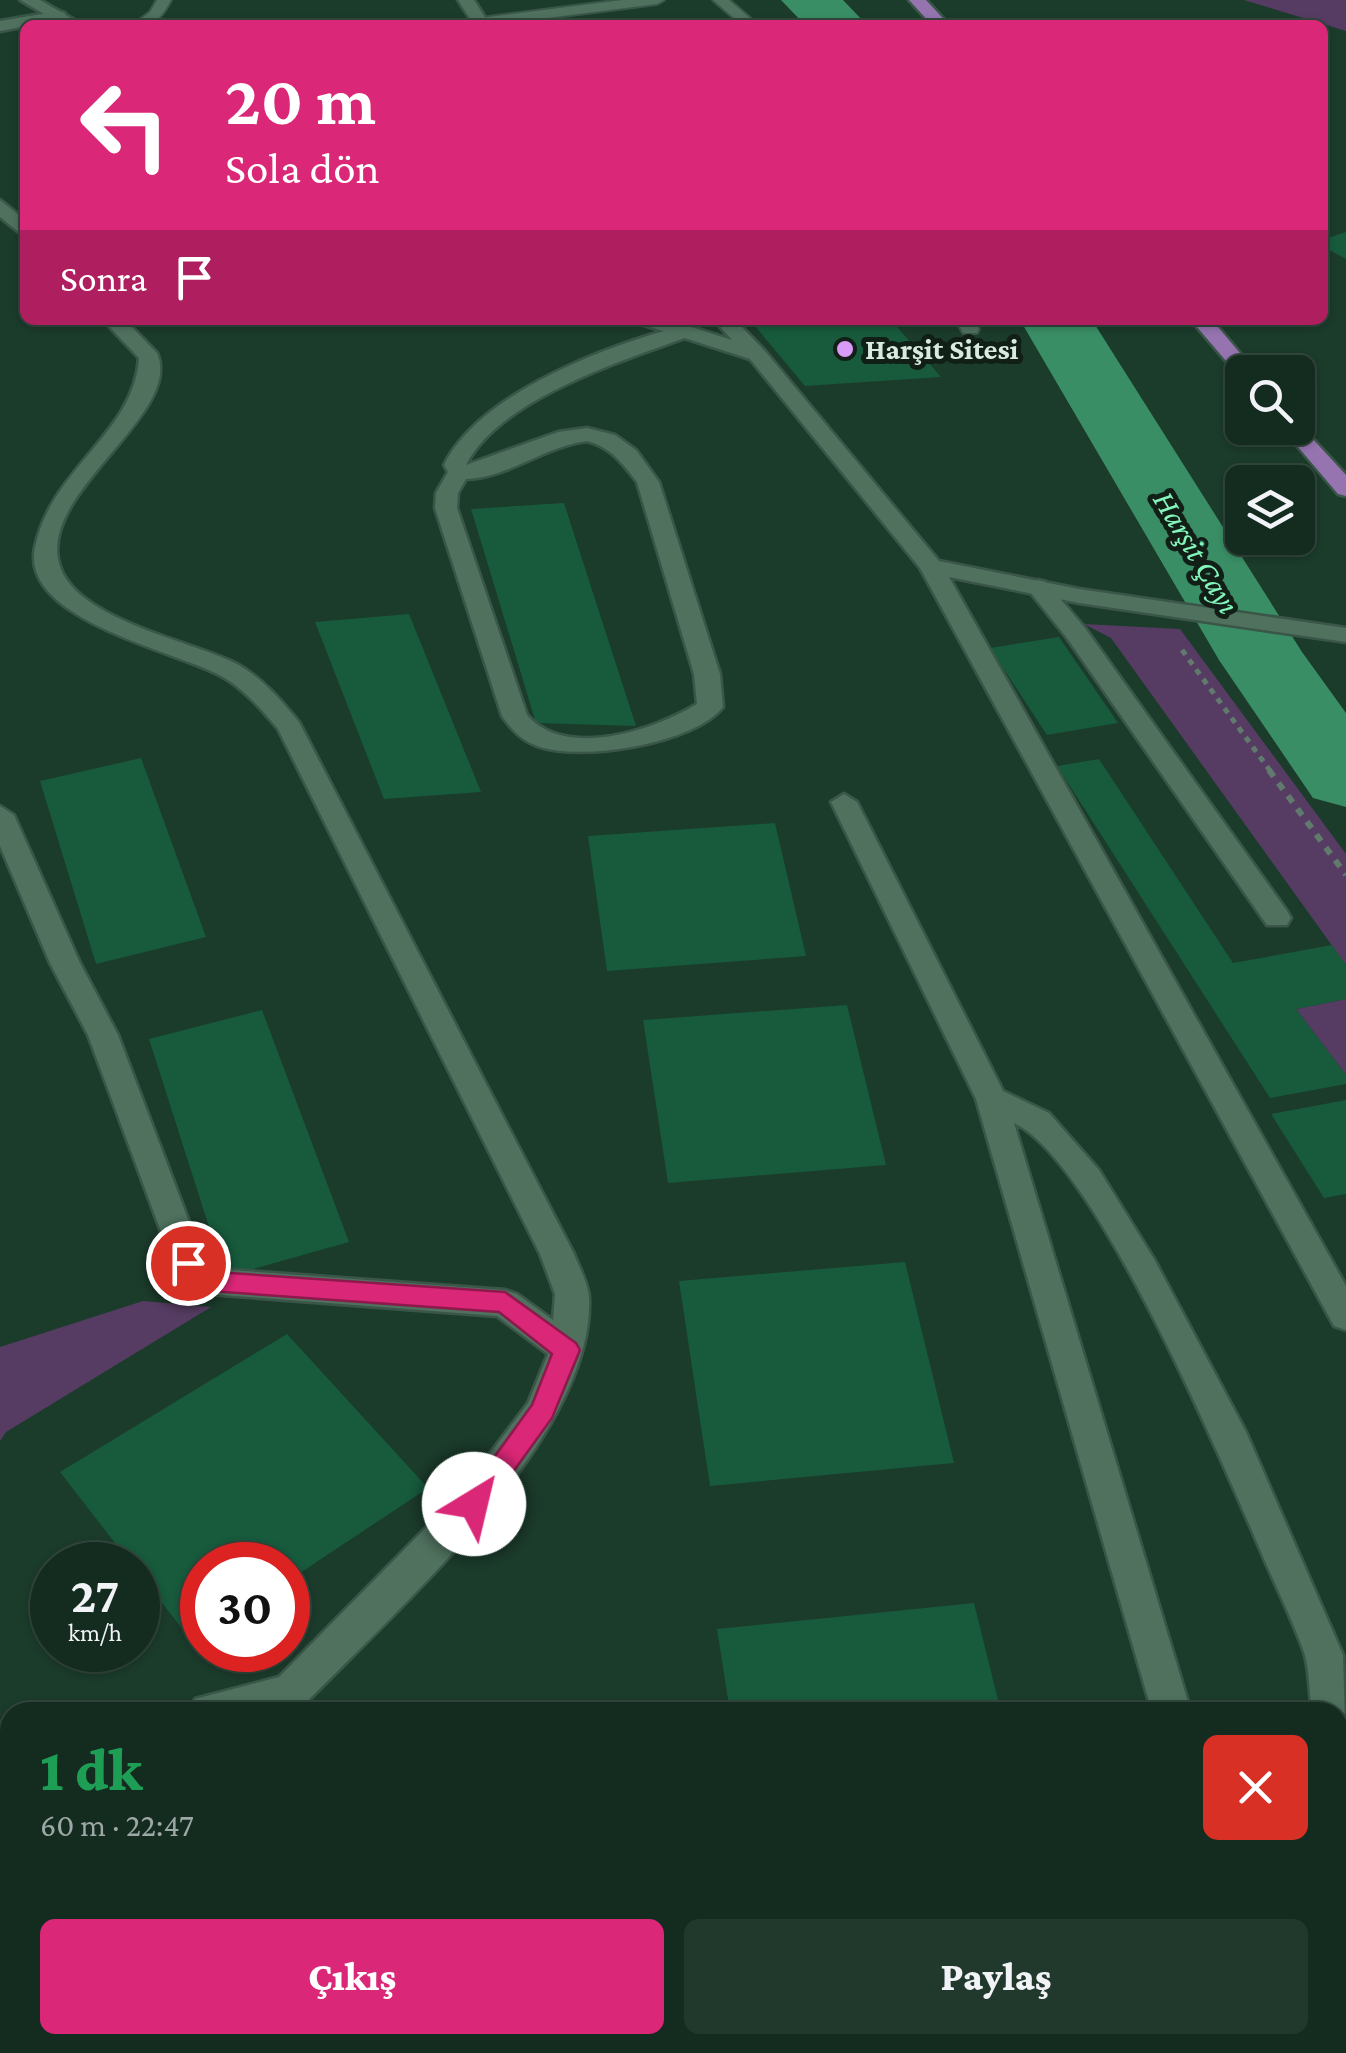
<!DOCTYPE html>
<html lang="tr">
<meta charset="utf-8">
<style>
body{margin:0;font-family:"Crimson Pro",serif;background:#21382d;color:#f1f3f6;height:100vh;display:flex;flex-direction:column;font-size:38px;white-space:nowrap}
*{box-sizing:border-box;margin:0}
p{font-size:32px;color:#9da7a5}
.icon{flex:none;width:55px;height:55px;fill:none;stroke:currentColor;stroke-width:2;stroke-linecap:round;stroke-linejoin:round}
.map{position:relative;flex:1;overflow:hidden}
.sheet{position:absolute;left:0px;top:1702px;width:1348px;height:352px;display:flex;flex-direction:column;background:#142c20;border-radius:30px 30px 0 0;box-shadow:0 2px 8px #0004,0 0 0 2px #33483e}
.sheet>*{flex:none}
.guide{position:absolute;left:20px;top:20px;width:1308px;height:305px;border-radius:15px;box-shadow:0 2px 8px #0004,0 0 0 2px #33483e;background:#db2777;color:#fff;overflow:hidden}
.fabs{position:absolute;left:1225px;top:355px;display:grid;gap:20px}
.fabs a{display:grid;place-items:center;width:90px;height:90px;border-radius:15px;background:#142c20;box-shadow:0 2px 8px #0004,0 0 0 2px #33483e;font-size:50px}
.speed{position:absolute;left:30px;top:1542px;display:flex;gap:20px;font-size:50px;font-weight:700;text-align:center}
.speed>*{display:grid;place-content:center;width:130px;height:130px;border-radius:50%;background:#142c20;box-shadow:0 2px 8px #0004,0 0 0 2px #33483e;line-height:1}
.speed small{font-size:25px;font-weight:400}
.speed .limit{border:15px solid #d22;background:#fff;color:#111}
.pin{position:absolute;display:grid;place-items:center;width:85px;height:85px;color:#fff;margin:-42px;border:5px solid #fff;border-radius:50%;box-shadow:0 2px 10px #0007}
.me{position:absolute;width:110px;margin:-55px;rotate:36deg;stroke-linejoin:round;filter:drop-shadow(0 0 8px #0008)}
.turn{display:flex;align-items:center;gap:35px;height:210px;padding:0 40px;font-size:45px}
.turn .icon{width:130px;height:130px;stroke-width:2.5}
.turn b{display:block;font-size:70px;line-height:85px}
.then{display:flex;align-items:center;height:95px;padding:0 40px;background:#0003;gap:20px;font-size:38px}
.round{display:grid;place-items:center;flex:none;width:105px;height:105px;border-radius:15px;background:#21382d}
.overview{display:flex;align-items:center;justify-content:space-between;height:170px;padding:0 40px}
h1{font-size:60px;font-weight:800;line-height:75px;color:#1e9e55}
.cta{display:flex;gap:20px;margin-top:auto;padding:20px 40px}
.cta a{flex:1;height:115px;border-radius:15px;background:#db2777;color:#fff;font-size:40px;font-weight:800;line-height:115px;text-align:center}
.cta a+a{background:#21382d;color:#f1f3f6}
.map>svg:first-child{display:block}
.green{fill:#563c62}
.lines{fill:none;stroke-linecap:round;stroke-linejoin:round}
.river{fill:#3a8e66;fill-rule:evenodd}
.building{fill:#175a3c}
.service-casing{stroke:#3a5648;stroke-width:4}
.minor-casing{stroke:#3a5648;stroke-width:5}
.secondary-casing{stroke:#3a5648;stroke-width:5}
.primary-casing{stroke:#3a5648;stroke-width:5}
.path-far1{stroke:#607b6d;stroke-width:5;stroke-dasharray:6 6;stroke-linecap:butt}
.path{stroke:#607b6d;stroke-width:6;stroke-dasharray:8 8;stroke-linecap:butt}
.service{fill:#4f715e;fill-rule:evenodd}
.minor{fill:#4f715e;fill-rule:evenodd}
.secondary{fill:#4f715e;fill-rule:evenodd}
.primary{fill:#9574b0;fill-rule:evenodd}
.route{fill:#db2777;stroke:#8e194d;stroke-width:2.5}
.poi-dot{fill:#da9af7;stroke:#111f17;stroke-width:4}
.labels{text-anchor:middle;stroke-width:10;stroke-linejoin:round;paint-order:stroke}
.far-poi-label{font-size:30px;font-weight:bold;fill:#d9ebe0;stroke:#111f17;text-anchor:start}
.far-water-label{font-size:32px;font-style:italic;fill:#84f6bb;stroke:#111f17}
</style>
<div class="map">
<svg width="1346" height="2053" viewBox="0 0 1346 2053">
<rect width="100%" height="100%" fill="#1b3b2b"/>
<path class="green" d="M1244,0H1346V31Z
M1084,624L1180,629L1346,854V965L1111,638Z
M1346,999V1075L1296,1009Z
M143,1301L211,1307L6,1432L0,1441V1347Z"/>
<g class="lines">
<path class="river" d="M781,0H843L867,25H805Z
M1020,320H1092L1302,652L1346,713V807L1313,798L1219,660Z"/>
</g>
<path class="building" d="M1346,232V259L1322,246V240Z
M750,320H891L941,377L805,386Z
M564,503L636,726L536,723L471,509Z
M409,614L481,792L384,799L315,622Z
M1059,637L1118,723L1047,735L990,648Z
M141,758L206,937L96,964L40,781Z
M1099,759L1233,963L1332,945L1346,965V999L1296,1009L1346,1075V1084L1270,1098L1057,766Z
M775,823L806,956L607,971L588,836Z
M847,1005L886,1165L668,1183L643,1020Z
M262,1010L349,1242L225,1277L149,1039Z
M1346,1100V1194L1324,1198L1271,1114Z
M905,1262L954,1463L710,1486L679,1281Z
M287,1334L428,1488L288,1581V1565H202V1638L194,1644L138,1572V1565H132L60,1472Z
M974,1603L1001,1712H730L717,1629Z"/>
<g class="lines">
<defs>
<path id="service" d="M157,0H171C161,19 155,25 133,25L150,12Z
M622,0H664L657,4L492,25L473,22L480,18Z
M713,0H729L758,25H742Z
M956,320H974L979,329L977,333H963Z"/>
<path id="minor" d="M59,11L65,13V19L0,31V21Z
M0,200L25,220V237L0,217Z
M103,320H125L157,353C183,413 45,488 58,559C68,619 191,640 237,664C262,678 281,700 299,722L574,1254C579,1267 588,1283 589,1297C596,1438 389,1616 297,1712H189L195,1699L279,1677L461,1492L528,1403L548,1354L497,1316L210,1294L198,1290L176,1272L88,1035L50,963L0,846V806L14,815L80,963L118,1035L202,1256L218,1269L505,1290L517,1294L553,1320L555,1294L540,1254L278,729C262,710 245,690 223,677C179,651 19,621 35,547C52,467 134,434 139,358Z
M686,325L696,331L693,335C628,359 499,398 466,465L558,432L587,428L615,435L636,450L659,482L720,674L723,707C694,744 580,762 537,746C521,740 512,730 502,716L435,508L436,493L448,472L444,465C480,392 611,344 686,325ZM587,441C611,447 623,464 637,482L694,674L697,704C654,730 566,760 527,715L457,508L458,493L466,479C508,478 545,446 587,441Z
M1038,580L1046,582L1085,628L1287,911L1291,918L1287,925H1267L1067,638L1026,587Z
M844,794L857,802L1003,1091L1049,1113L1099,1170L1154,1259L1246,1432L1343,1655L1345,1725L1338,1728V1712H1312C1309,1693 1310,1671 1304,1652C1293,1621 1278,1591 1265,1561C1226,1470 1096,1161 1014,1123L1191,1712H1152L976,1099L831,802Z
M1338,1743L1346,1746V1848L1338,1845Z
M10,1789V1831L0,1835V1793Z
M1346,1867V2004L1338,2008V1870Z
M10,1969V2016L0,2020V1974Z"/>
<path id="secondary" d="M20,0H40L83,25H63Z
M458,0H474L490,25H474Z
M638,320H669L732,340L714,320H735L765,351L939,561L1079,589L1346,628V642L1079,603L949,577L1346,1286V1330L1334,1326L920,568L750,359L641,324Z
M1338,2025L1346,2029V2053H1300L1303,2045H1338Z"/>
<path id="primary" d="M909,0H926L949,25H932Z
M1191,320H1212L1256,372H1242V377L1239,376Z
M1298,423L1346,475V496L1338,494L1282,428H1298Z"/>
</defs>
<use href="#service" class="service-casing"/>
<use href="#minor" class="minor-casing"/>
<use href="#secondary" class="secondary-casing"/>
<use href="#primary" class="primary-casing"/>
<path class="path-far1" d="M1182,650L1271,772"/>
<path class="path" d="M1269,770L1346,875"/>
<use href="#service" class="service"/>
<use href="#minor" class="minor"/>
<use href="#secondary" class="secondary"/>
<use href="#primary" class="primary"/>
</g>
<path class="route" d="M188,1254L216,1272L505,1292L576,1343L580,1350L552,1418L484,1512L474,1515L464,1512L460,1504L532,1405L552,1354L499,1312L210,1291L202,1288L176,1263L180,1256Z"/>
<circle class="poi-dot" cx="845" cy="349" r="10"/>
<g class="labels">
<g class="far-poi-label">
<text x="865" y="359">Harşit Sitesi</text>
</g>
<g class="far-water-label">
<text transform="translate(1197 552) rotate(59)" y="11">Harşit Çayı</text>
</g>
</g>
</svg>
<div class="fabs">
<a><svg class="icon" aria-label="search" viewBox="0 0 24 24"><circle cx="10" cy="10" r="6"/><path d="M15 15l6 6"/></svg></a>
<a><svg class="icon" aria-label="layers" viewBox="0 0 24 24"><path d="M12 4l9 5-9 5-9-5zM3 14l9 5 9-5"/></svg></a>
</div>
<div class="speed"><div>27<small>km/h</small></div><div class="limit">30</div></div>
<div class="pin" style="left:188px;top:1263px;background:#d93025"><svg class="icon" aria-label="arrive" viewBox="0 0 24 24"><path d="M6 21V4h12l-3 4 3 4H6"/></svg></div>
<svg class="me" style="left:474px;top:1504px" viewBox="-20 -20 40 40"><circle r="19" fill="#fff"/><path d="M0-13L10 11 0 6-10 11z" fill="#db2777"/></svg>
<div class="guide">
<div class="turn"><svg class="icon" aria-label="left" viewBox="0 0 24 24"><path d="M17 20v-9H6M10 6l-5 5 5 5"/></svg><div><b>20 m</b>Sola dön</div></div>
<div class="then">Sonra<svg class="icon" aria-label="arrive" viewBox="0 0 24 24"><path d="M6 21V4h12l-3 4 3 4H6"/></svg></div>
</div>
<section class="sheet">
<div class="overview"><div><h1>1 dk</h1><p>60 m · 22:47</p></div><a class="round" style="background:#d93025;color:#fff"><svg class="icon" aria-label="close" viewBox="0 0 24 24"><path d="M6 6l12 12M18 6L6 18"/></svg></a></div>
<div class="cta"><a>Çıkış</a><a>Paylaş</a></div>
</section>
</div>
